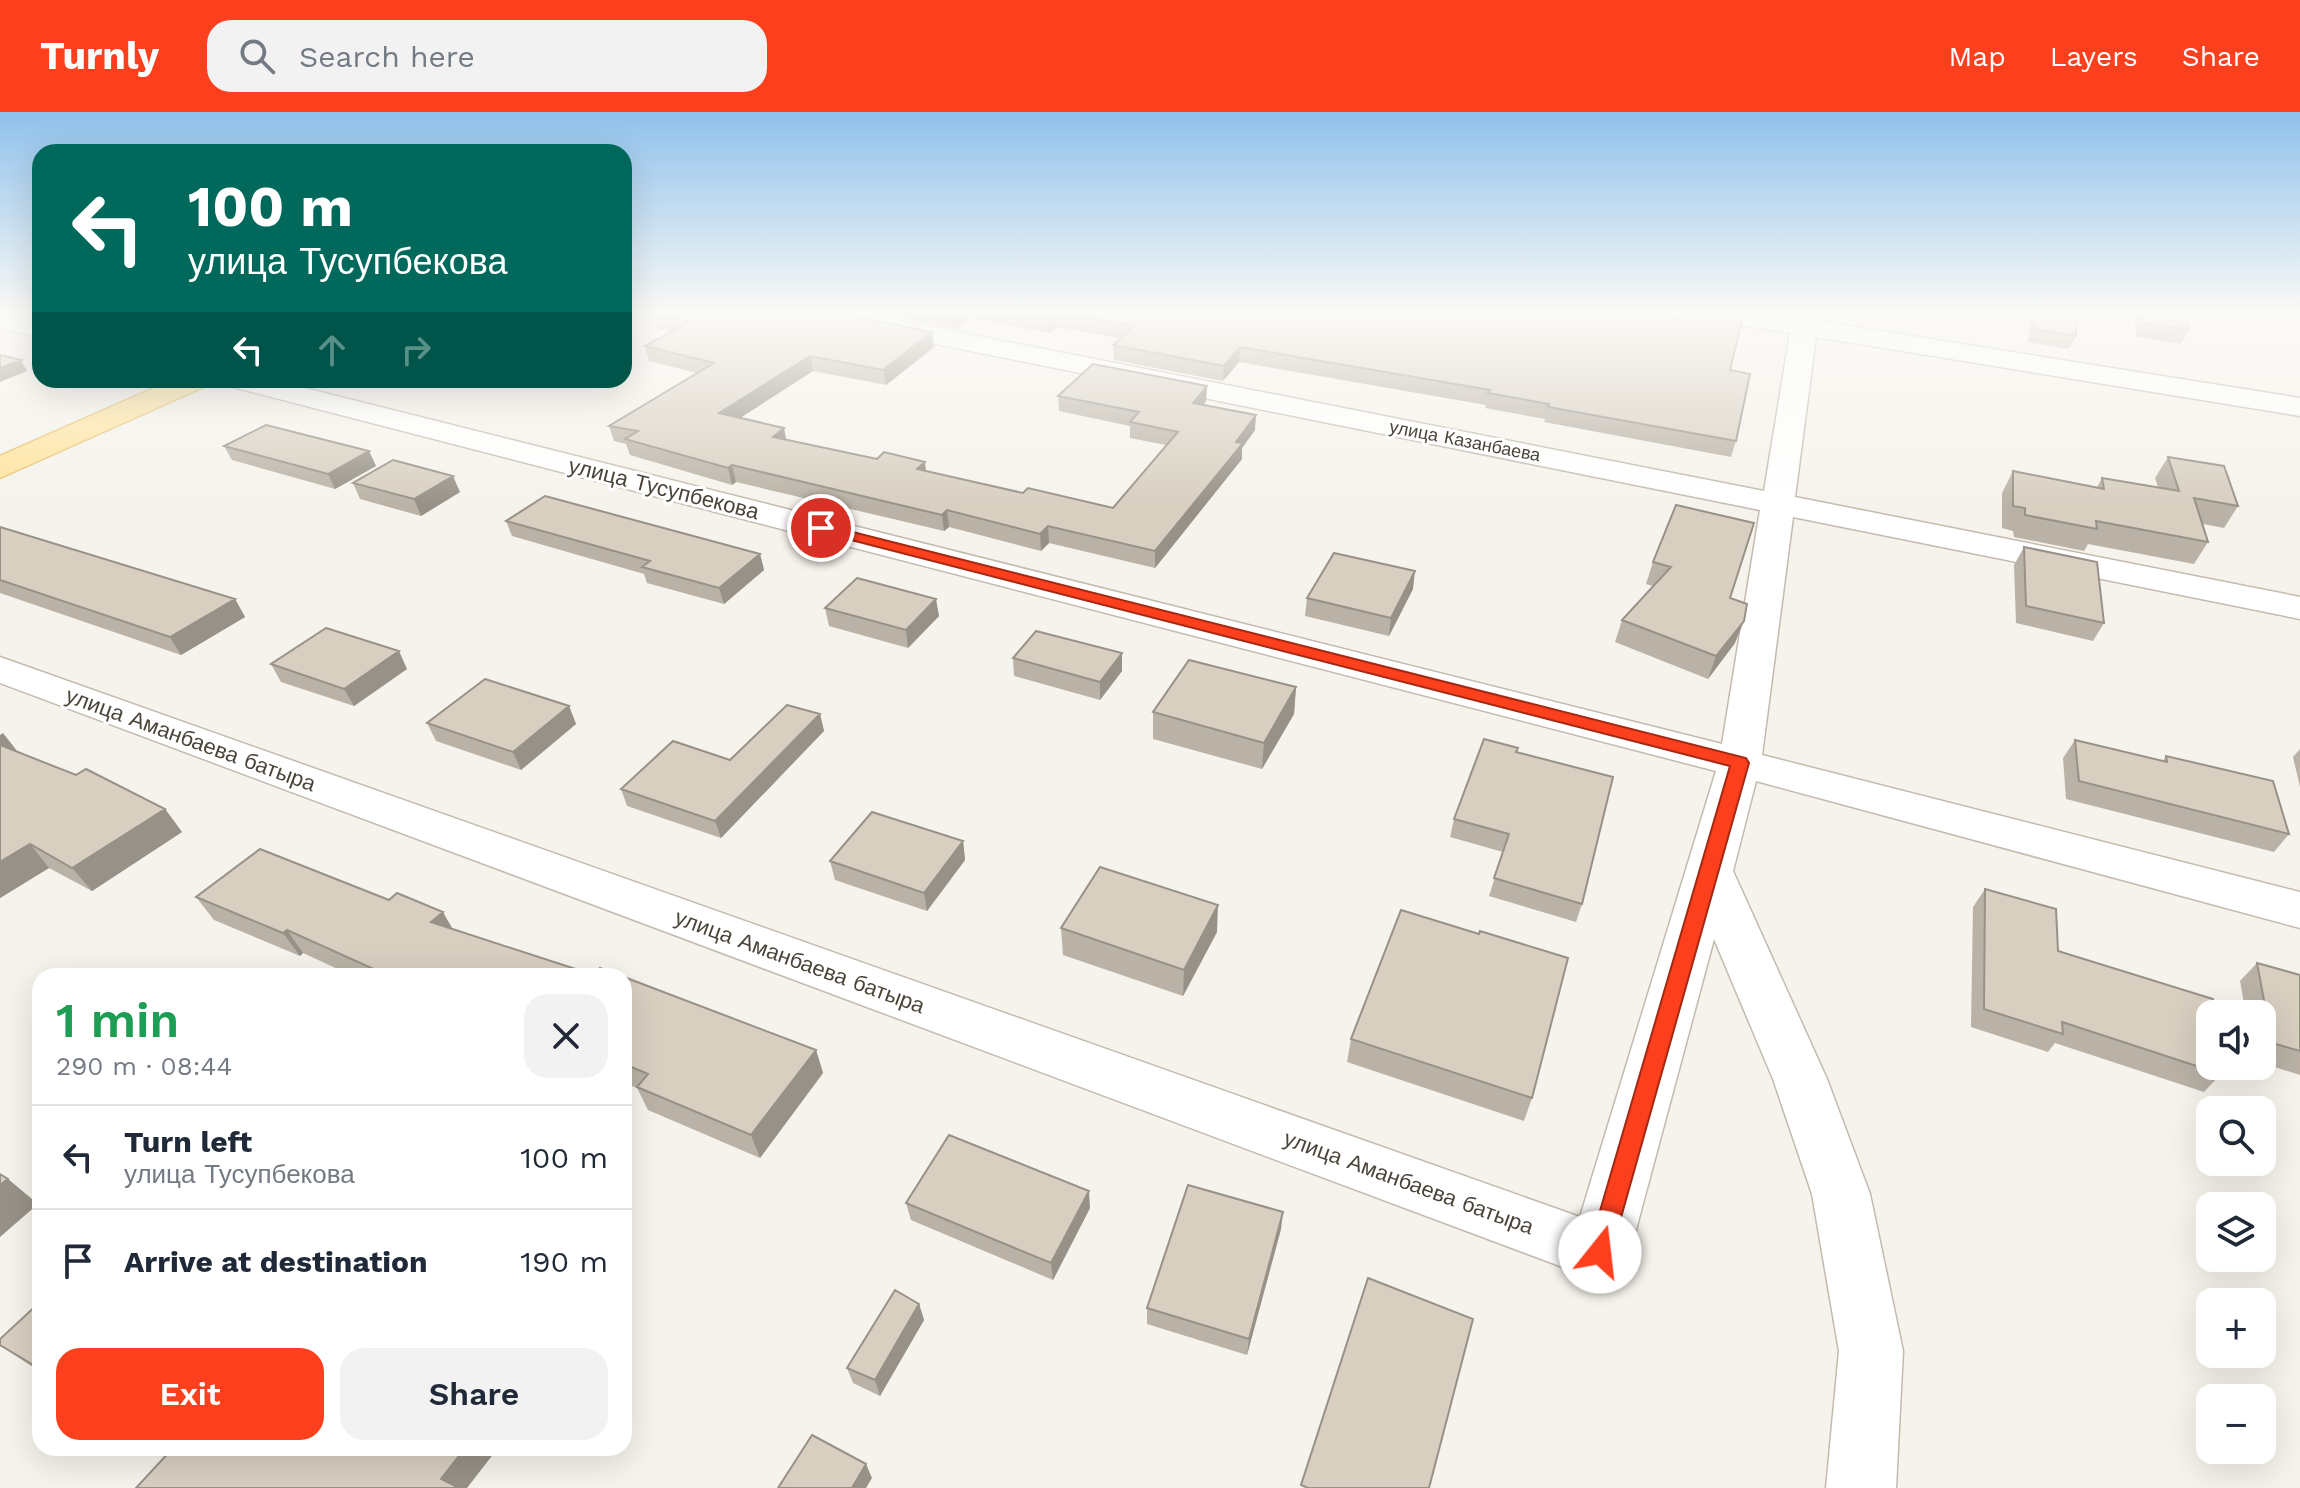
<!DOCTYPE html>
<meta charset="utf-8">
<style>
body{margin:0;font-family:"Work Sans",sans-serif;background:#f2f2f3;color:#1f2937;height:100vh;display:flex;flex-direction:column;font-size:30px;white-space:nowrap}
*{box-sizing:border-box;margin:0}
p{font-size:26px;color:#747a83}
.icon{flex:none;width:44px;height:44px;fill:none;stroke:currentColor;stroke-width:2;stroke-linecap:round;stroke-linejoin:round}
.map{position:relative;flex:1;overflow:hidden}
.drawer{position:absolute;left:32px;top:856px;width:600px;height:488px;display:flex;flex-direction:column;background:#fff;border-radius:24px;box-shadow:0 8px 32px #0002}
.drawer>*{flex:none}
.banner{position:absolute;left:32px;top:32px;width:600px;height:244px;border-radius:24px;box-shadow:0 8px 32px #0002;background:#00695c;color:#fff;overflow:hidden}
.fabs{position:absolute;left:2196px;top:888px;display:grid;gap:16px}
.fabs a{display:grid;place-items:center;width:80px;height:80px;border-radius:16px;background:#fff;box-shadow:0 8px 32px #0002;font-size:40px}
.pin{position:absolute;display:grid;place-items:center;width:68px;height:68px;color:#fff;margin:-34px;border:4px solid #fff;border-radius:50%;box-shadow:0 2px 8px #0007}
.me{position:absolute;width:88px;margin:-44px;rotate:16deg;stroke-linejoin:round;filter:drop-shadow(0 0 6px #0008)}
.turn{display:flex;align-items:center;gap:28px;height:168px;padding:0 24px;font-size:36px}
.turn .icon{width:104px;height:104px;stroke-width:2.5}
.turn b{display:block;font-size:56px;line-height:68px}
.lanes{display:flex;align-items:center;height:76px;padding:0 24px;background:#0003;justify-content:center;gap:40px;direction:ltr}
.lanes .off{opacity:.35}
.round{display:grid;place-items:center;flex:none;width:84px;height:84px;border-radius:24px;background:#f2f2f3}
.head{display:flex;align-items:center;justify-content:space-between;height:136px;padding:0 24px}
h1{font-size:48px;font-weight:600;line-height:60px;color:#1e9e55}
.button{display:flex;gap:16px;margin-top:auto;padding:16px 24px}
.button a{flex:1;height:92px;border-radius:24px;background:#fc3f1d;color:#fff;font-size:32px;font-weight:600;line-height:92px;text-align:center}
.button a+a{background:#f2f2f3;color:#1f2937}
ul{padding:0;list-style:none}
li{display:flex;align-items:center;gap:24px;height:104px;padding:0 24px;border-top:2px solid #e0e1e3}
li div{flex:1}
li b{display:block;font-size:30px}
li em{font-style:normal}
header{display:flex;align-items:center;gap:48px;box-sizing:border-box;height:112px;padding:0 40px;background:#fc3f1d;color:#fff}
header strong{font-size:38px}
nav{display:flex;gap:44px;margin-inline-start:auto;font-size:28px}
.search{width:560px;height:72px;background:#f2f2f3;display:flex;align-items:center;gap:20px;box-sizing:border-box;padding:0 28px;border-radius:24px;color:#747a83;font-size:30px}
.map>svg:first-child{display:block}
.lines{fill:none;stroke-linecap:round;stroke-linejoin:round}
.minor-casing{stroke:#c2bbae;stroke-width:3}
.major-casing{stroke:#e6c16a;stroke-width:3}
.minor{fill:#fff;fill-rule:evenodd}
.major{fill:#ffe39c;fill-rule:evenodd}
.wall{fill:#bab2a6}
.shaded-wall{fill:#979187}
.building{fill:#d8cfc1;stroke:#979187;stroke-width:2}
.route{fill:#fc3f1d;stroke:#a42913;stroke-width:2}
.labels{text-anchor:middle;stroke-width:6;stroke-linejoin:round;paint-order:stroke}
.far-street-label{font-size:18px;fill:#4b4439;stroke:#fff}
.street-label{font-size:22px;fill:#4b4439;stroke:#fff}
</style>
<header>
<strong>Turnly</strong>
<div class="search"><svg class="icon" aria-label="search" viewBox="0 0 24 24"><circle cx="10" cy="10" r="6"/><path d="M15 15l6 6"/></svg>Search here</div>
<nav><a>Map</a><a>Layers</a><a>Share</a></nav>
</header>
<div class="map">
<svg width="2300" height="1376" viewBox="0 0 2300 1376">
<rect width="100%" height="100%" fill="#f6f3ec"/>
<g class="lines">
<defs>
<path id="minor" d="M0,201L40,210V226L0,216Z
M809,201H861L1764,379L1790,221L1717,209L1708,207L1704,201H1765L1792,205L1793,201H1819L1818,209L2300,286V304L1816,225L1795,385L2300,485V507L1793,405L1762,643L2300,780V816L1756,669L1733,759L1827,967L1870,1082L1903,1239L1896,1376H1826L1839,1239L1812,1082L1773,967L1714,827L1630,1140L1621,1160L1600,1169L0,571V545L1580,1105L1716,659L229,274L225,268H273L1722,632L1760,398L822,209L813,207Z"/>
<path id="major" d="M172,268H210L206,274L0,366V344Z"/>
</defs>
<use href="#minor" class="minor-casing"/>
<use href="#major" class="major-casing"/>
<use href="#minor" class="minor"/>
<use href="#major" class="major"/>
</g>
<path class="wall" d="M876,201H1643L1730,258L1736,329L1731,345L1544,310L1545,307L1485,296L1486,293L1239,250L1223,269L1114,248L1113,233L1120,226L1057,215L1049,221L970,206L956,217Z
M2031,201H2077L2076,224L2069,237L2028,230Z
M2134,201H2186L2189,217L2181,232L2136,225Z
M653,202L932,220L934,235L886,273L813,259L740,306L786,327L1023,381L1113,396L1166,333L1130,326V314L1059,299L1058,284L1207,274L1206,289L1204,293L1255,318L1242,336V347L1155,456L1049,431L1041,439L949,415L944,419L736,370L732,373L630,343L626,332L614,329L609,314L697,261L649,249L645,234L672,220L657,217Z
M371,268H396L388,272Z
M224,334L369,339L376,354L335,377L232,348Z
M2168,345L2238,394L2224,416L2203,412L2208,430L2194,452L2088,432L2084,439L2014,425L2013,419L2002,416V381L2013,359L2097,375L2102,366L2158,375L2155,366Z
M353,371L460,380L421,404L360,387Z
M1676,393L1730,486L1735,531L1708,567L1615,530L1622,508L1653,474L1646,472L1653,450Z
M506,409L760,442L764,458L724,492L647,471L644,462L512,424Z
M0,415L235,487L245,505L181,543L0,481Z
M2024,435L2104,511L2093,529L2016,511L2014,453Z
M1413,477L1389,524L1305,504L1307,486Z
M825,496L939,504L908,536L829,514Z
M1122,541V559L1100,588L1014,564L1013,546Z
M271,552L407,557L354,594L281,570Z
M1296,575L1294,602L1262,657L1153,627V600Z
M569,594L576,612L521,658L436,629L427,611Z
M820,602L824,619L721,726L627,694L621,677L730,648Z
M2075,628L2163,649L2166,644L2289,722L2274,740L2066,687L2063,646Z
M2300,637V675L2293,645Z
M18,640L165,697L182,720L92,779L49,756L0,786Z
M1516,640L1582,792L1576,810L1489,784L1503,740L1450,725L1454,707Z
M963,729L965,748L927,799L835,768L830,749Z
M1985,777L2058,839L2221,962L2204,980L2055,931L2048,940L1971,915L1973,795Z
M196,785L453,817L594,863L621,864H353L303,841L300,844L214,808Z
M1061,816L1217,820L1183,884L1063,843Z
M1479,822L1532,986L1524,1009L1347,950L1351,927Z
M2257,851L2300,863V963L2262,951V902H2246L2240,869Z
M624,865L816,938L823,961L760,1046L648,998L637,976L624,971Z
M906,1091L1090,1096L1053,1168L911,1108Z
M1281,1117L1247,1243L1147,1212V1196Z
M40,1190V1260L0,1233Z
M919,1192L924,1208L880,1284L853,1271L847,1256Z"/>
<path class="shaded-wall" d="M957,201H969L970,206L956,217L955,202Z
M1056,201L1057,215L1049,221L1048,207Z
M932,220L934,235L886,273L883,258Z
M1240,235L1239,250L1223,269L1224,254Z
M810,244L813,259L723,317L719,301Z
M21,248L27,259L0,270V256Z
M386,268H396L388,272Z
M1207,274L1206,289L1192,306L1193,291Z
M1256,303L1255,318L1242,336V347L1155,456V439Z
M784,316L787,332L773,325Z
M369,339L376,354L335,377L328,362Z
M925,350L927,366L917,357Z
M732,353L736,370L732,373L728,356Z
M453,364L460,380L421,404L414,387Z
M947,398L949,415L944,419L942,403Z
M1048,414L1049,431L1041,439L1040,422Z
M760,442L764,458L724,492L719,476Z
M1415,459L1413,477L1389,524L1391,506Z
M235,487L245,505L181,543L170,525Z
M936,487L939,504L908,536L906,518Z
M1744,509L1735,531L1708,567L1716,544Z
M399,539L407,557L354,594L344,577Z
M1122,541V559L1100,588V570Z
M1296,575L1294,602L1262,657L1264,631Z
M569,594L576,612L521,658L513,640Z
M820,602L824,619L721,726L715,709Z
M3,621L21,644L0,641V623Z
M165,697L182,720L92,779L72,756Z
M963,729L965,748L927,799L924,781Z
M30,732L49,756L0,786V750Z
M1218,793L1217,820L1183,884L1184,858Z
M443,800L456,823L431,810Z
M287,818L303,841L300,844L283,821Z
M816,938L823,961L760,1046L751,1023Z
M8,1067L38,1092L0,1125V1073Z
M1089,1079L1090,1096L1053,1168L1051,1151Z
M1283,1100L1281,1117L1247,1243L1249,1227Z
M919,1192L924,1208L880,1284L875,1268Z
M465,1336H498L467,1376H451L441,1367Z
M866,1352L872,1366L866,1376H852Z"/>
<path class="building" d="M656,201H837L932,220L883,258L810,244L719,301L784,316L773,325L877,347L884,340L925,350L917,357L1023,381L1028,376L1113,396L1178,320L1130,310L1139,300L1058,284L1093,252L1207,274L1193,291L1256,303L1236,330L1243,331L1155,439L1048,414L1040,422L947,398L942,403L732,353L728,356L625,327L638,319L609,314L714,251L645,234L690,210L653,202Z
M1017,201H1055L1048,207Z
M1059,201H1643L1680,207L1682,201H1744L1730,258L1750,262L1736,329L1548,295L1549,292L1488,281L1490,278L1240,235L1224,254L1113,233L1134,214Z
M2035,201H2077L2076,224L2034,217Z
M2143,201H2186L2189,217L2144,211Z
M0,243L21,248L0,256Z
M266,313L369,339L328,362L224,334Z
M2168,345L2224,354L2238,394L2194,386L2208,430L2096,409L2097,417L2025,403V396L2013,394V359L2104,377L2102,366L2179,379Z
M393,348L453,364L414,387L353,371Z
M545,384L760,442L719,476L642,455L650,449L506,409Z
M1676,393L1754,411L1730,486L1747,492L1744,509L1716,544L1622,508L1671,455L1653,450Z
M0,415L235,487L170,525L0,468Z
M2024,435L2097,450L2104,511L2026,494Z
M1334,441L1415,459L1391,506L1307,486Z
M857,466L936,487L906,518L825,496Z
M326,516L399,539L344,577L271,552Z
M1036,519L1122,541L1100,570L1013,546Z
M1189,548L1296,575L1264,631L1153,600Z
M485,567L569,594L513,640L427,611Z
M787,593L820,602L715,709L621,677L673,629L730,648Z
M1484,627L1518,636L1516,640L1613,665L1582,792L1494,766L1509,722L1454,707Z
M2075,628L2167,650L2166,644L2273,669L2289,722L2079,669Z
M0,633L76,663L86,657L165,697L72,756L30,732L0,750Z
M872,700L963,729L924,781L830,749Z
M260,737L389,788L397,781L443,800L431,810L594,863L600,856L621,864H389L287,818L283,821L196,785Z
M1100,755L1218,793L1184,858L1061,816Z
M1985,777L2056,797L2058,839L2213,887L2215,902H2210V954H2220L2221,962L2062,910L2063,922L1984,897Z
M1401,798L1479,822L1480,819L1568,846L1532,986L1351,927Z
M2257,851L2300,863V939L2272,931Z
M624,865L816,938L751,1023L637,975L648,962L624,952Z
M949,1023L1089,1079L1051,1151L906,1091Z
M0,1062L8,1067L0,1073Z
M1188,1073L1283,1100L1249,1227L1147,1196Z
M1368,1166L1473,1207L1429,1376H1308L1301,1373Z
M895,1178L919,1192L875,1268L847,1256Z
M40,1190V1257L0,1233V1227Z
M812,1323L866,1352L852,1376H778Z
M170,1336H465L441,1367L459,1376H136L172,1337Z"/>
<linearGradient id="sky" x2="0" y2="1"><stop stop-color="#8fc1ec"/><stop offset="0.51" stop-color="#fbfaf6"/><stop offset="1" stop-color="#fbfaf6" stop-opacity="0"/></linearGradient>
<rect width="2300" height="394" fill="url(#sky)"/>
<path class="route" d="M821,412L1746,646L1749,651L1609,1148L1600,1152L1591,1148L1588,1140L1730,654L816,419V413Z"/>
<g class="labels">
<g class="far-street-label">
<text transform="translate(1465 329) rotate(11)" y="6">улица Казанбаева</text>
</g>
<g class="street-label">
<text transform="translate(664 376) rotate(14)" y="8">улица Тусупбекова</text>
<text transform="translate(191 627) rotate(20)" y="8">улица Аманбаева батыра</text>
<text transform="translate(800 849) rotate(20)" y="8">улица Аманбаева батыра</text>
<text transform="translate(1409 1070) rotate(20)" y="8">улица Аманбаева батыра</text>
</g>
</g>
</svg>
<div class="fabs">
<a><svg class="icon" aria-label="sound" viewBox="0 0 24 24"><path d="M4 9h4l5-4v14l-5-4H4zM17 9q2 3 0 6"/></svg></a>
<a><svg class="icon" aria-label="search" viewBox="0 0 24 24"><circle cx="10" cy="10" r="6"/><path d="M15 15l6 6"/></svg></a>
<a><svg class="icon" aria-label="layers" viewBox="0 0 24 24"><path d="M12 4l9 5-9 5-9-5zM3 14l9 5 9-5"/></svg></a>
<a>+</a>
<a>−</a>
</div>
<div class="pin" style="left:821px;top:416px;background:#d93025"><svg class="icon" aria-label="arrive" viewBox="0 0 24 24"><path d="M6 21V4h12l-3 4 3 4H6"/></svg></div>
<svg class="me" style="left:1600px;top:1140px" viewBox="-20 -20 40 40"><circle r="19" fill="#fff"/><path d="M0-13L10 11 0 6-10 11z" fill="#fc3f1d"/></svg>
<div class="banner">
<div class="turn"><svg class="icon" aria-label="left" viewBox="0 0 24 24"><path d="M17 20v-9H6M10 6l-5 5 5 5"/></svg><div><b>100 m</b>улица Тусупбекова</div></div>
<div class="lanes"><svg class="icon" aria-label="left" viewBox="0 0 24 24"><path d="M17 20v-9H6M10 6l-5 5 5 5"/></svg><svg class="icon off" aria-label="ahead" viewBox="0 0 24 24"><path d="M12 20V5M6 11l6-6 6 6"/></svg><svg class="icon off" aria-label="right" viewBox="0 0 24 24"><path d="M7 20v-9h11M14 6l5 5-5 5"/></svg></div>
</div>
<section class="drawer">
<div class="head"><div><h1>1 min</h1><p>290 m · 08:44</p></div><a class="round"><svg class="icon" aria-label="close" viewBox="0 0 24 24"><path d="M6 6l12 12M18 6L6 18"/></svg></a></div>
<ul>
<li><svg class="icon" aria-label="left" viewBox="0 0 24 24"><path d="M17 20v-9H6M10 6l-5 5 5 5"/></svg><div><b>Turn left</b><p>улица Тусупбекова</p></div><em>100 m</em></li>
<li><svg class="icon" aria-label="arrive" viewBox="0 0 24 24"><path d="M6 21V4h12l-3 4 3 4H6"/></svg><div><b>Arrive at destination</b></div><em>190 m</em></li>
</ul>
<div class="button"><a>Exit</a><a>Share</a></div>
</section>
</div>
